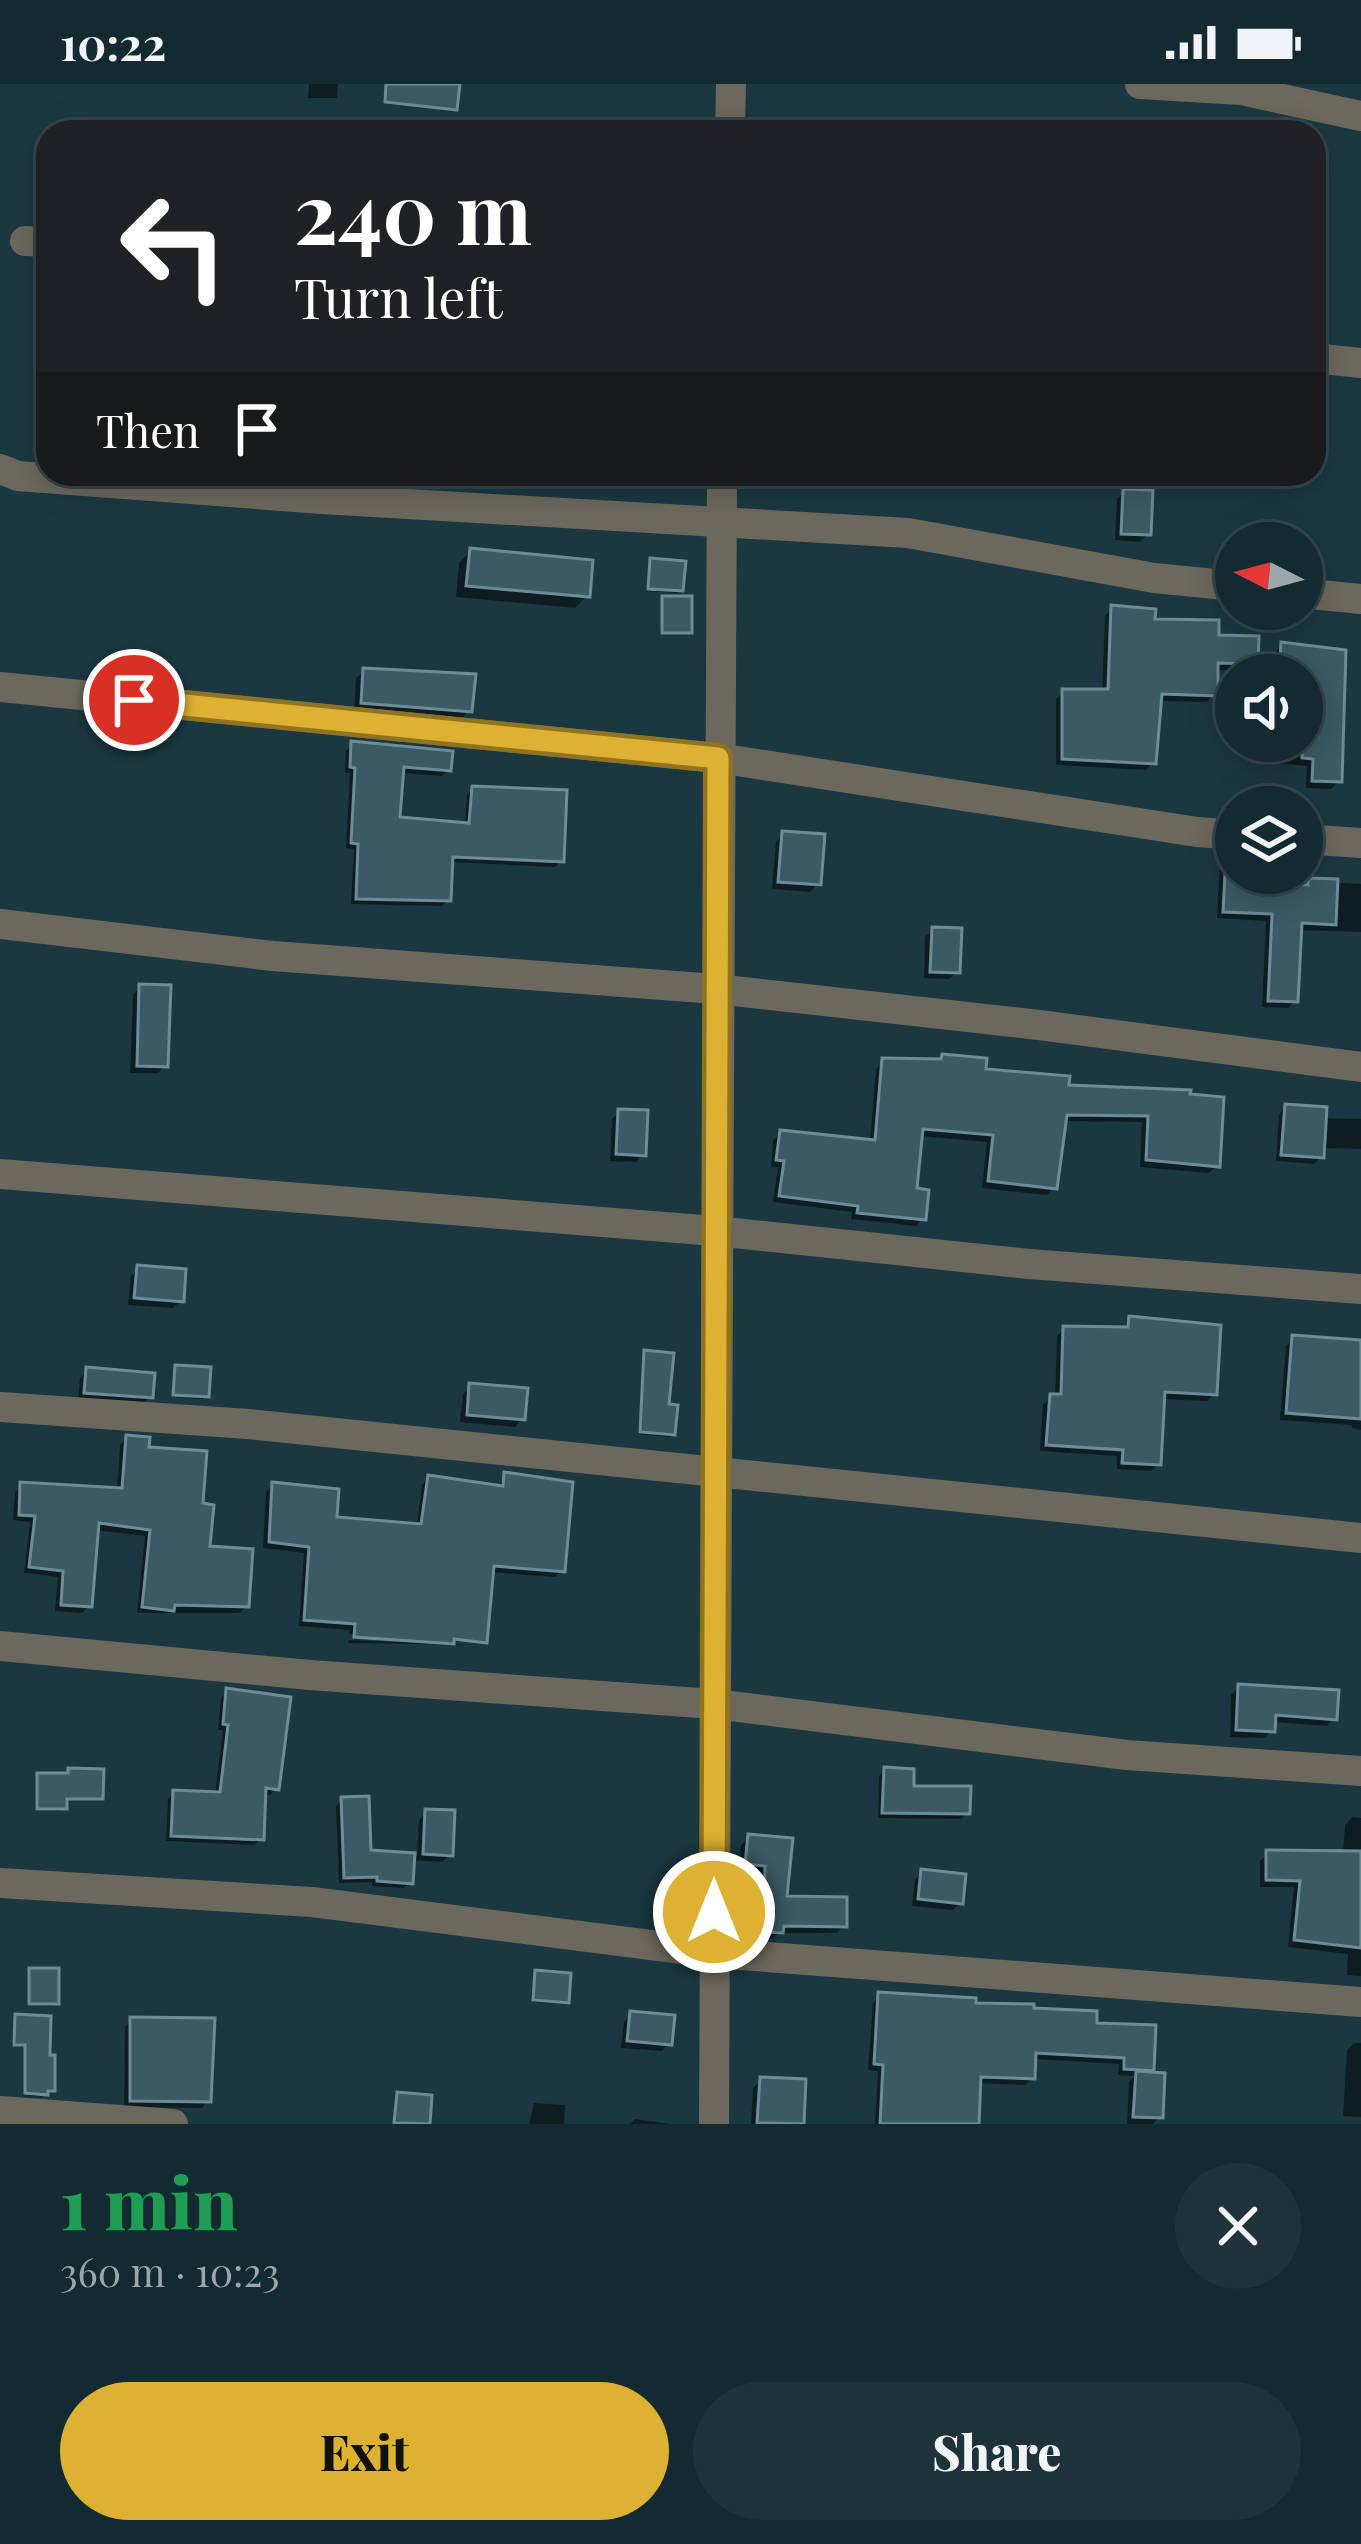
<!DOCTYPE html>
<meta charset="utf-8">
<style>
body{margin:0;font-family:"Playfair Display",serif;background:#1d3239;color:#f1f3f6;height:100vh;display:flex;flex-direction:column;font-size:45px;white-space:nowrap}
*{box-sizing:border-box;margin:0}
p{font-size:39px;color:#9da7ab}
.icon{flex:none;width:66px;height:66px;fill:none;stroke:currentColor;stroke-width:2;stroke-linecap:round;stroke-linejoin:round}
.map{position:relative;height:2040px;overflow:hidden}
.panel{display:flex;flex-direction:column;background:#142a31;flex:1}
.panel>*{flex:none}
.guide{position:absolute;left:36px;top:36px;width:1290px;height:366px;border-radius:36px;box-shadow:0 6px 30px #0003,0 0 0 3px #33464d;background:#202124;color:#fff;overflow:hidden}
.needle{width:78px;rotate:276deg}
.tools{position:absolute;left:1215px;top:438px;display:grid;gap:24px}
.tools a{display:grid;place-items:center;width:108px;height:108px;border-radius:50%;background:#142a31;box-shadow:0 6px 30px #0003,0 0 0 3px #33464d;font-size:60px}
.pin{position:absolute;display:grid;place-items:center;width:102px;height:102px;color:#fff;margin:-51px;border:6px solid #fff;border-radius:50%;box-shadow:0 3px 12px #0007}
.me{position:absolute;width:132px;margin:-66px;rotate:0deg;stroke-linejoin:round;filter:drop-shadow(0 0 9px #0008)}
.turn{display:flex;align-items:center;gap:42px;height:252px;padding:0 60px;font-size:54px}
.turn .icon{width:156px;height:156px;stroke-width:2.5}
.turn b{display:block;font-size:84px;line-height:102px}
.then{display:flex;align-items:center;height:114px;padding:0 60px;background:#0003;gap:24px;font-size:45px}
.round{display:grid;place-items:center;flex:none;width:126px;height:126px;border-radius:63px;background:#1d3239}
.summary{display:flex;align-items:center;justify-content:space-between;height:204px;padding:0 60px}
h1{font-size:72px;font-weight:800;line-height:90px;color:#1e9e55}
.action{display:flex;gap:24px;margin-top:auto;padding:24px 60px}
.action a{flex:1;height:138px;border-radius:72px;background:#ddb133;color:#111;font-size:48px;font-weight:800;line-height:138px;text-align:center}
.action a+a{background:#1d3239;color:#f1f3f6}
.status{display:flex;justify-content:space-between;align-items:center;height:84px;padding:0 60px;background:#142a31;direction:ltr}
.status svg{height:33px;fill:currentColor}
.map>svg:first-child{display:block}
.shadow{fill:#0007}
.building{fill:#3c5a64;stroke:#6d8c96;stroke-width:3}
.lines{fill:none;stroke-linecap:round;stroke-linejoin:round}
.minor{stroke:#6c685d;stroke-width:30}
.route-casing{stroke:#907321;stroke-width:30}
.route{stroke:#ddb133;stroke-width:21}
</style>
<div class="status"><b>10:22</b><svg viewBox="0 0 49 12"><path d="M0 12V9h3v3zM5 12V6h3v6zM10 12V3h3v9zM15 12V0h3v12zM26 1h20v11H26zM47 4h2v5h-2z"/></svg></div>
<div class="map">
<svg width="1361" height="2040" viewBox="0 0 1361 2040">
<rect width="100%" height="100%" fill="#1b3841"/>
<path class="shadow" d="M309,0H338L337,14H308Z
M1124,408L1148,450L1140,458L1115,456L1117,415Z
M471,467L587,512L575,524L456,513L459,479Z
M651,477L681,506L678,509L646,507Z
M663,515L689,548L686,550H660Z
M1112,524L1216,553L1255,579L1248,586H1215V610L1207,618L1159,617L1153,679L1146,686L1056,681V615L1064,608H1102L1105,532Z
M1282,561L1308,562L1339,697L1331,705L1306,704L1307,682L1251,677L1253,657H1302V591H1273L1275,568Z
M364,587L469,626L462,634L354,626L356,594Z
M353,660L448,686L442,692L400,689L397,736L465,741L467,711L473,705L561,777L555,783L450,778L448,816L442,822L351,820L354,765L346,764L350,689H345L346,667Z
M783,750L818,800L810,808L772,805L776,758Z
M1236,772V789H1252V802L1303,804L1310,797L1361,800V848L1298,846L1295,917L1288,924L1262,923L1266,837L1217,834L1220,780L1228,773Z
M933,846L957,888L949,895L924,894L925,853Z
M140,903L165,982L158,989H130L133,911Z
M884,978L983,987L1066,1004L1188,1009L1217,1082L1209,1089L1140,1083L1142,1038L1063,1037L1054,1103L1047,1111L982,1104L987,1058L920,1052L914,1107L923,1134L916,1142L851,1135L852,1128L773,1118L778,1083H771L773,1056L781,1049L870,1058L876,985Z
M1286,1023L1323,1034L1361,1035V1065L1321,1064V1073L1314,1080L1276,1077L1279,1030Z
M619,1028L643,1070L636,1078L610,1077L612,1035Z
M139,1184L181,1217L173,1224L128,1221L131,1192Z
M1130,1235L1214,1310L1207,1317L1162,1315L1158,1380L1151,1387L1117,1385V1372L1040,1367L1043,1320L1055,1313L1057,1252L1064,1245H1123Z
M1293,1254L1361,1266V1346L1352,1344V1341L1280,1336L1286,1262Z
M645,1269L665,1323L673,1350L670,1353L638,1350Z
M176,1284L206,1312L203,1315L172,1313Z
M87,1286L150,1313L142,1320L78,1316L80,1294Z
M471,1302L522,1335L515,1343L460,1338L463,1310Z
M127,1354L146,1366L200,1422L207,1465L246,1522L240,1529H137L145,1452L95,1446L89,1522L82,1529L55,1527L58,1493L24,1489L30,1438L13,1436L15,1408L22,1401L117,1407L120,1361Z
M505,1391L562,1486L555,1493L490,1488L482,1559V1555L349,1550V1546L299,1542L304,1469L263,1464L266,1408L273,1401L334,1436L417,1442L422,1401L429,1394L498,1404Z
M349,1556L480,1561L348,1559Z
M1239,1603L1334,1634L1327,1642L1272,1638V1646L1265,1654L1230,1653L1231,1611Z
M227,1607L276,1705L270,1711L263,1710L261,1755L254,1761L166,1757L168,1715L174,1709L215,1711L223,1646H218L221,1614Z
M886,1686L910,1704L967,1729L961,1735L878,1734L879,1692Z
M38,1692L100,1714L64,1717L61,1727H35Z
M342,1716L368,1769L417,1772L419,1736L426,1728L450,1770L442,1778L411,1776L410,1798L404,1804L372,1802V1798L339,1799L336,1722Z
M1352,1733L1361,1734V1892L1347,1891L1348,1870L1288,1863L1294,1803H1260V1777L1268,1769L1343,1770L1345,1741Z
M749,1753L790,1757L784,1815L844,1841L837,1849H779L772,1855L758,1854L759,1789L738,1787L741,1761Z
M922,1788L960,1819L953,1826L912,1822L915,1796Z
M30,1887L56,1919L53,1922H27Z
M536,1889L566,1917L563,1920L532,1918Z
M880,1911L1031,1927L1093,1942L1151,1986L1145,1991L1160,2033L1153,2040H1127L1129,1998L1135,1992L1118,1991L1119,1980L1033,1975L1032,1994L1025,2001L977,1999L976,2040H875L878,1987L868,1986L873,1919Z
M631,1930L669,1959L662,1967L621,1964L624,1938Z
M16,1934L47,1974L52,2006L42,2013L24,2011V1963L12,1962Z
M132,1936L208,2017L202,2024L124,2023L125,1943Z
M1354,1959H1361V2033L1343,2032L1347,1966Z
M761,1996L803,1998L800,2040H751L753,2004Z
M534,2019L565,2021L564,2040H529Z
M635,2035L671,2040H630Z"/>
<path class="building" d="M386,0H460L457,26L385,18Z
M1123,405L1153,406L1151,451L1121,450Z
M470,464L593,476L590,513L466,502Z
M650,474L686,477L683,507L648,505Z
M662,512H692V549H662Z
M1111,521L1156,525L1155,535L1219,536V551L1259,552L1258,580L1218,579V612L1162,610L1156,680L1062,675V605H1108Z
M1281,558L1346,566L1342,698L1312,697L1313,675L1302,674V591H1279Z
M363,584L476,590L472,628L361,619Z
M351,657L453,667L451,687L404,683L400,733L469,739L472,702L567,706L564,778L453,773L451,817L356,815L358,760L351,759L355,684L350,683Z
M782,747L825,750L821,801L778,798Z
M1225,789H1255V799L1308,801V794L1338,795L1336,841L1302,839L1298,918L1268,917L1272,830L1223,828Z
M932,843L962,844L960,889L930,888Z
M139,900L171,901L168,983L137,982Z
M942,970L987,974L986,985L1070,992L1069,1001L1191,1006L1190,1010L1224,1013L1220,1083L1146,1076L1148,1032L1067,1031L1057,1105L988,1097L993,1051L923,1045L917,1104L929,1106L926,1136L857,1129L858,1122L779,1112L784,1077L776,1076L780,1046L875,1056L882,974L941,975Z
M1285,1020L1327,1023L1324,1074L1281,1071Z
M618,1025L648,1026L646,1072L616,1070Z
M137,1181L186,1185L184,1218L134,1214Z
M1129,1232L1221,1241L1217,1311L1165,1308L1161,1381L1122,1379L1123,1366L1046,1361L1050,1310H1061L1063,1242L1128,1243Z
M1292,1251L1361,1256V1335L1286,1329Z
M644,1266L674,1269L669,1320L678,1321L675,1351L640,1348Z
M175,1281L211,1283L209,1313L173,1311Z
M86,1283L155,1289L153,1314L84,1309Z
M469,1299L528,1304L525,1336L467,1331Z
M126,1351L150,1353L149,1363L207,1367L203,1419L214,1421L210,1462L253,1465L249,1523L175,1521L174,1527L142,1523L150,1446L99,1439L92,1523L61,1521L63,1487L29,1483L35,1432L19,1431L20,1398L122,1404Z
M504,1388L573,1398L565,1488L494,1482L487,1559L454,1555V1560L354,1553L355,1540L304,1536L309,1463L269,1458L272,1398L339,1405L337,1433L421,1440L428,1391L503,1402Z
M1238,1600L1339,1606L1337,1636L1276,1631L1275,1648L1236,1646Z
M226,1604L291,1613L279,1706L266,1704L264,1756L171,1752L173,1706L220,1708L228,1641L223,1640Z
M884,1683L914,1685V1702H971L970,1730L882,1729Z
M68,1684L104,1685L103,1715H67V1725H37V1689H68Z
M369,1712L371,1766L415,1769L413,1800L377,1797V1793L344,1794L341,1713Z
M425,1725L455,1726L453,1772L423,1770Z
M748,1750L793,1754L787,1812L847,1813V1843L784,1842L783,1849L764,1848L765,1782L745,1780Z
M1266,1766L1361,1767V1864L1294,1856L1300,1797L1266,1796Z
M921,1785L966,1790L963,1820L918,1815Z
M29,1884H59V1920H29Z
M535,1886L571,1889L569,1919L533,1916Z
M878,1908L976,1914V1919L1034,1920V1924L1097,1927V1939L1156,1941L1154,1987L1124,1985V1974L1036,1969L1035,1995L981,1993L979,2040H880L883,1981L874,1980Z
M630,1927L675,1931L672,1961L627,1957Z
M15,1930L51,1932L50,1971H55V2007H48V2011L25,2009V1961H14Z
M130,1933L215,1934L211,2018L130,2017Z
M1136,1987L1165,1989L1163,2034L1133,2033Z
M760,1993L806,1995L804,2040L757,2039Z
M397,2008L432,2011L430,2040L394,2039Z"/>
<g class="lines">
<path class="minor" d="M1140,0L1241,6L1361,32
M730,48L731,0
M25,157L48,158
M1314,274L1361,279
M0,385L18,392L322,415L908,449L1154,494L1236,502
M1302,509L1361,515
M0,603L718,674L1197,748L1236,751
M1302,755L1361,759
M0,840L273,872L716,905L1039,941L1361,983
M0,1090L715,1147L1029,1180L1361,1205
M0,1323L248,1340L1361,1454
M0,1562L310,1591L714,1620L1127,1671L1361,1687
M0,1799L312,1818L714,1869L1361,1918
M0,2027L173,2040
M714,2040L722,390"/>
</g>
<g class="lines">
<defs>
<path id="route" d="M134,616L718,674L714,1828"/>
</defs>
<use href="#route" class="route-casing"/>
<use href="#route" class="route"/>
</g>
</svg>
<div class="tools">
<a><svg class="needle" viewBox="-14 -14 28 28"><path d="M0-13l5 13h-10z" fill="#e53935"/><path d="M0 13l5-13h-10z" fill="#9da7ab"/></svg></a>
<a><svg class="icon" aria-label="sound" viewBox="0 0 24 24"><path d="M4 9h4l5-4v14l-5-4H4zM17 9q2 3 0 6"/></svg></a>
<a><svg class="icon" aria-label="layers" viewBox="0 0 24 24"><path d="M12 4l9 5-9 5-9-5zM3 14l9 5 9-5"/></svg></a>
</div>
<div class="pin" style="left:134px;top:616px;background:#d93025"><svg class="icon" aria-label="arrive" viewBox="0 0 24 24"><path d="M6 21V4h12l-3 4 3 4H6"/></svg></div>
<svg class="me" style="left:714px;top:1828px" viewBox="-20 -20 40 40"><circle r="17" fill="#ddb133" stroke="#fff" stroke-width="3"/><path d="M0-11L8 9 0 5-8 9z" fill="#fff"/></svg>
<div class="guide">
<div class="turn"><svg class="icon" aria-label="left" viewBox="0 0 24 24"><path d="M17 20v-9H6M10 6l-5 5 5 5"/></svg><div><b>240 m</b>Turn left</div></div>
<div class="then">Then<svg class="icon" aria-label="arrive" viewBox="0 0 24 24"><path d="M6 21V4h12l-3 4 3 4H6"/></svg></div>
</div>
</div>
<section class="panel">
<div class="summary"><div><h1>1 min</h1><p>360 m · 10:23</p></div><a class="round"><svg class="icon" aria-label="close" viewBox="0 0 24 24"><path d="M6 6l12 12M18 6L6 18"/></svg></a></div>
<div class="action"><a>Exit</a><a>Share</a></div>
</section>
